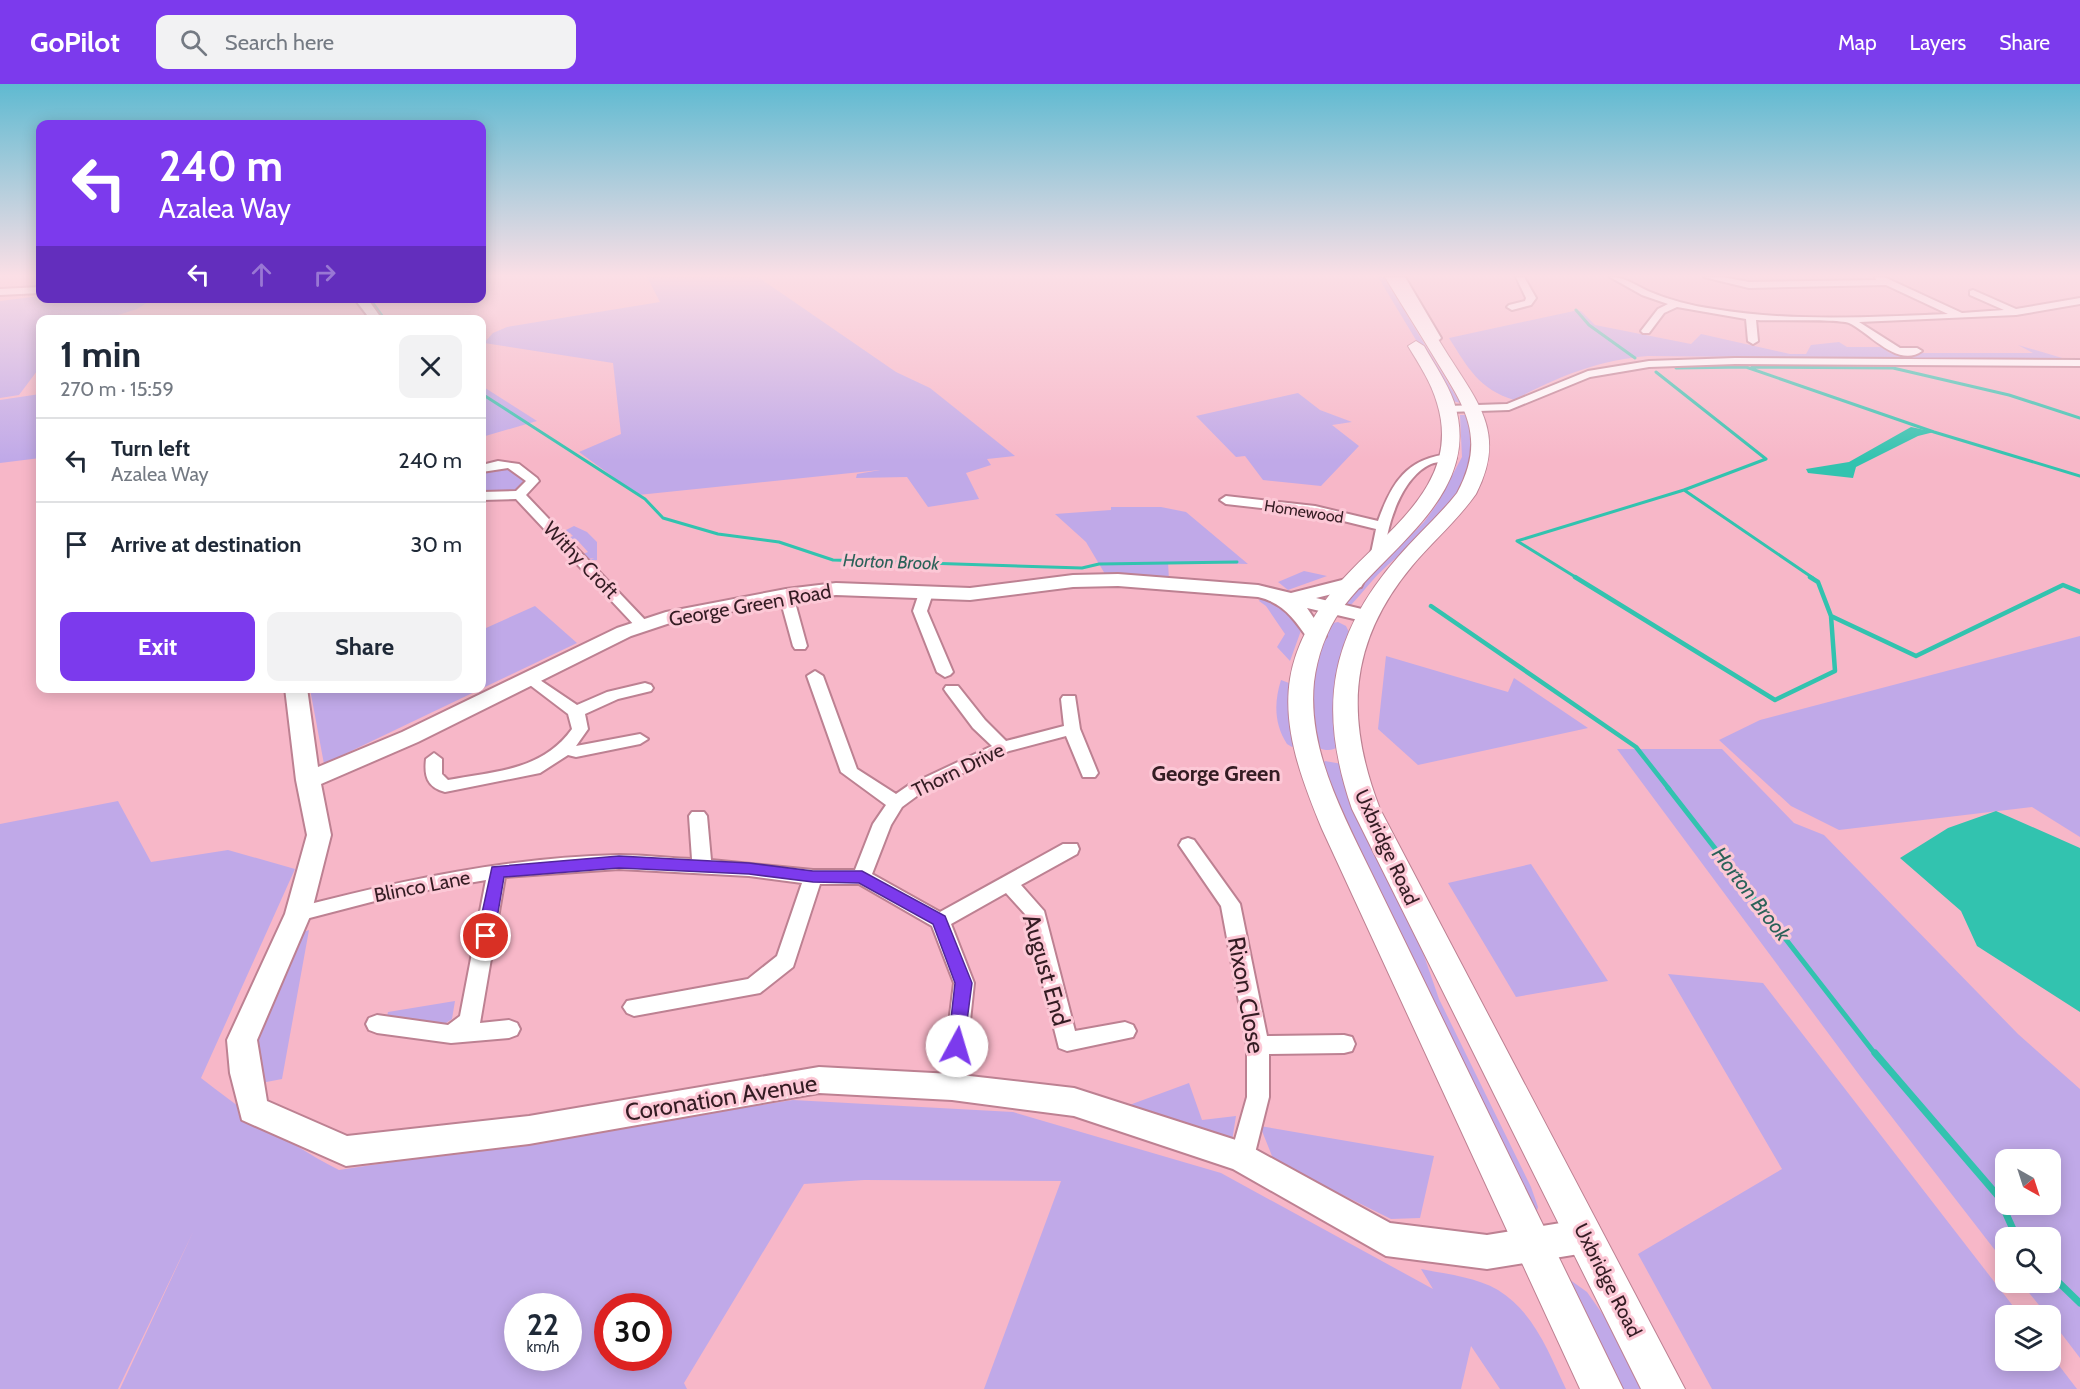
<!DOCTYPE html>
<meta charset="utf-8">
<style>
body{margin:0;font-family:Cabin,sans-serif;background:#f2f2f3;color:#1f2937;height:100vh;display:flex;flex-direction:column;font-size:22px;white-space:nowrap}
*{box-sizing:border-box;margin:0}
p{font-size:20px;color:#747a83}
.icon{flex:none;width:33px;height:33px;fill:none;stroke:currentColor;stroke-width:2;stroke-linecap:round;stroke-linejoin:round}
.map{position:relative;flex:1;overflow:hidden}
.sheet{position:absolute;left:36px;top:231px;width:450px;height:378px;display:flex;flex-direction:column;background:#fff;border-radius:12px;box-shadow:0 3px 15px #0003}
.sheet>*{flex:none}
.banner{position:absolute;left:36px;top:36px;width:450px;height:183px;border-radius:12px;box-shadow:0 3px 15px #0003;background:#7c3aed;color:#fff;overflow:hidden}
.needle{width:39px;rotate:141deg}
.tools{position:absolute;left:1995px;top:1065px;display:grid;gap:12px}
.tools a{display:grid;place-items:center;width:66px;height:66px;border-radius:12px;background:#fff;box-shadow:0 3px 15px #0003;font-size:30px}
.speed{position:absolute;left:504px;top:1209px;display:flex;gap:12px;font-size:30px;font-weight:700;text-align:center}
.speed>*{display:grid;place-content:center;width:78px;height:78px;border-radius:50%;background:#fff;box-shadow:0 3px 15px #0003;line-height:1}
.speed small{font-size:15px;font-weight:400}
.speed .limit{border:9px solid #d22;background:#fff;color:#111}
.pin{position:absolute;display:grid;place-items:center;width:51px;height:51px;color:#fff;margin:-26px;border:3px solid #fff;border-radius:50%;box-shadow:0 2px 6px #0007}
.me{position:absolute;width:66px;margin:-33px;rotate:6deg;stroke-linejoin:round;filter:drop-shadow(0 0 4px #0008)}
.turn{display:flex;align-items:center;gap:21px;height:126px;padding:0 24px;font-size:27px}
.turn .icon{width:78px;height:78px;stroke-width:2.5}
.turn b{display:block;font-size:42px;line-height:51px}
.lanes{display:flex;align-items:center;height:57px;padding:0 24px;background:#0003;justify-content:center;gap:30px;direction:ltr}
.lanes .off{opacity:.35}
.round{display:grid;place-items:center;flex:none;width:63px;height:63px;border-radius:12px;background:#f2f2f3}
.headline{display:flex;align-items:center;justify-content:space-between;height:102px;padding:0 24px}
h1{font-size:36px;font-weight:800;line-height:45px}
.action{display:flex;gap:12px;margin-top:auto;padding:12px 24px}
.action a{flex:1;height:69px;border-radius:12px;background:#7c3aed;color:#fff;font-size:24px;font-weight:800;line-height:69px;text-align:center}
.action a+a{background:#f2f2f3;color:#1f2937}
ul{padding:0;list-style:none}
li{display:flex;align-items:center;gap:18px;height:84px;padding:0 24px;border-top:2px solid #e0e1e3}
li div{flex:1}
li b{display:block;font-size:22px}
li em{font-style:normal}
header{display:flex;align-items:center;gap:36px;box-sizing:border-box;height:84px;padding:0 30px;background:#7c3aed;color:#fff}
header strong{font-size:28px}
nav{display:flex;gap:33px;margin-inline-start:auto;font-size:21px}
.search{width:420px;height:54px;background:#f2f2f3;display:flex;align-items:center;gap:15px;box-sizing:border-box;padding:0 21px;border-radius:12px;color:#747a83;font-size:22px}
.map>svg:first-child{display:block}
.green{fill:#c0a9e8;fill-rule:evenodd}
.water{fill:#32c3af}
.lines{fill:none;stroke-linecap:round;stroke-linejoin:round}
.stream-far3{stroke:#32c3af;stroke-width:3}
.stream-far2{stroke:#32c3af;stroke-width:4.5}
.stream-far1{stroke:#32c3af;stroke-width:5}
.stream{stroke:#32c3af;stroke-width:7}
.street-casing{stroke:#bd8192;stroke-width:4}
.secondary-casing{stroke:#bd8192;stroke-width:4}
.primary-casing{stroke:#bd8192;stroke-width:2}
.street{fill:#fff;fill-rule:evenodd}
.secondary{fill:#fff;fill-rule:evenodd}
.primary{fill:#fff;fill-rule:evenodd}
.route{fill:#7c3aed;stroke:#51269a;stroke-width:1.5}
.labels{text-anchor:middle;stroke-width:6;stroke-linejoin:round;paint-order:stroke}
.far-street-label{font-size:16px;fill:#341c23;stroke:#fcc8d6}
.far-water-label{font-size:18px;font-style:italic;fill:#2b6259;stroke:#fcc8d6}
.street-label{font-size:20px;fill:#341c23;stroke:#fcc8d6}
.water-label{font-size:21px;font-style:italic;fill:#2b6259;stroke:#fcc8d6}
.quarter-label{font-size:22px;font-weight:bold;fill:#341c23;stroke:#fcc8d6}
.near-street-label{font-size:24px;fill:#341c23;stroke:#fcc8d6}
</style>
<header>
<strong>GoPilot</strong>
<div class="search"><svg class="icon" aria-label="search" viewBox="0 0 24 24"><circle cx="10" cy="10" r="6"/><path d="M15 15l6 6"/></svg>Search here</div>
<nav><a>Map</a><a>Layers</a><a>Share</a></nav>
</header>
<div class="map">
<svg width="2080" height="1305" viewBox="0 0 2080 1305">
<rect width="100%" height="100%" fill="#f7b7c8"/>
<path class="green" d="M647,193H758L896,288L930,304L1015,372L987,375L991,381L966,389L979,415L928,423L907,393L856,394L857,390L880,386L638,411L579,368L621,350L613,279L484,259L493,249L507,243L660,218Z
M1378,193H1384L1460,319L1449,316L1428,276Z
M40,212V214L153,215L137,225L115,232V235L40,236V283L19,311L0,314V217Z
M1574,227H1581L1595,241L1691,260L1701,250L1790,270H1806L1811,261L1839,258L1847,263H1890L1891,266L1887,267L1890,269H2033L2018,261L2069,276L1648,272C1598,276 1557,293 1514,316C1479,305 1468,284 1449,254Z
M482,302L537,337L482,353Z
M1298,309L1320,326L1352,338L1332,341L1359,362L1321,402L1263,396L1245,372L1236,373L1196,332Z
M40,310V374L0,379V316Z
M1460,331H1467C1470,340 1470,349 1470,358C1475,415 1427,446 1389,480C1375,492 1364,507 1351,521L1344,520L1424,438L1437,420L1462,373Z
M494,383H511L526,399C515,410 496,415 482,411V387Z
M1111,423H1161L1186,428L1248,480L1168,478L1169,496L1105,490L1086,458L1055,430L1111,426Z
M574,442L587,448L597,458V476L585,478L594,474L582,476L578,472L588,468L578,457L567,461L563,456L573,452L570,449L558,450Z
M1304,487L1327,492L1288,506L1278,498Z
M1261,514H1270L1303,541L1290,577L1277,563L1285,550L1266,522L1259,517Z
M535,522L577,559L324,680L310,605L482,604V538L486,544Z
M1338,538L1346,542L1349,548L1341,573L1340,662C1332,667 1327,667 1318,664C1307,616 1309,583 1333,539Z
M2080,552V753L2032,723L1839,746L1791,722L1719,656L1760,636Z
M1386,572L1508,608L1514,594L1588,644L1418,681L1378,645Z
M1281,596L1289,599L1297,660L1292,663L1287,660C1274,640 1274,618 1281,596Z
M1617,665H1722L1794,739L1824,751L2018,950L2080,1005V1274L2051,1236L2050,1232L2047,1231L2021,1199L2050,1198V1154H2006L2005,1179L1860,992ZM2006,1076H2050V1120H2006Z
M1325,677L1342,680L1420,860L1439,915L1531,1103L1538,1123L1536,1131L1394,854L1322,680Z
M118,717L151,778L228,766L295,785L201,994C245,1028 290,1061 339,1086L793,1016L1013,1028L1221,1089L1433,1205L1421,1185C1446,1190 1476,1193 1498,1206C1534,1228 1549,1269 1566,1305H1500L1471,1262L1461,1305H984L1061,1097L864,1096L804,1100L684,1299L687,1305H120L194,1146L118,1305H0V740ZM518,1222H568V1274H518ZM608,1222H658V1274H608Z
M1531,780L1608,897L1516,913L1448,799Z
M309,846L282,995L256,1000L248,978L289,853Z
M1668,890L1763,899L2020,1231L2006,1232V1276H2050L2051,1271L2077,1305H1712L1638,1170L1782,1085Z
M455,917L452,935L443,941L390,935L387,932L388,928Z
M1189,999L1202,1036L1236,1032L1232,1057L1124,1023Z
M1260,1042L1434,1072L1420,1134L1391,1135L1274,1077Z
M1566,1193L1587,1208L1604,1232L1641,1305H1606Z"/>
<path class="water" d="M1911,343L1934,348L1918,352L1856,383L1853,394L1808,389L1806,385L1849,378Z
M1996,727L2080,764V928L1977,862L1961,827L1900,774L1948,744Z"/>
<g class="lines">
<path class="stream-far3" d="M369,214L385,236
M1576,226L1589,241L1635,274
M1752,283L1893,284L2009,311L2080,334
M1676,284L1746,283L1934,348L2080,392
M1656,288L1766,375L1684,406L1813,494
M482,310L645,415L663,434L718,450L779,458L833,476L1082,484L1099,480L1237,478
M1577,494L1517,457L1684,406"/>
<path class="stream-far2" d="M1575,493L1775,616L1835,587L1831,532
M1810,493L1818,498L1831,532L1916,572L2063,501L2080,508
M1431,522L1636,663L1669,705"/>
<path class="stream-far1" d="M1668,704L1876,971"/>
<path class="stream" d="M1875,969L1998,1112L2017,1154
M2050,1190L2080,1219"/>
<defs>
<path id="street" d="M1397,193H1405L1441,254L1439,256L1431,254Z
M1516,193H1524L1536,214L1531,221L1512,226L1507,223L1509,221L1525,217L1526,214Z
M1610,193C1625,193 1635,201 1648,207C1669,216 1692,222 1714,225C1791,238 1871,233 1948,230L1886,201L1749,204L1704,193H1722L1749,198L1876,196L1875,193H1884L1962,229L2004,226L1970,211V207L1973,206L2016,225L2080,214V220L2016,231L1859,238L1900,264H1917L1922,267C1898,285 1869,248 1849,239C1840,235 1772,237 1756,236L1758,257L1753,260L1748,257L1746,235L1677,223L1664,229L1649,249H1643L1641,247L1658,225L1668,220L1642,211Z
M40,203V209L0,211V205Z
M1735,274L2080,276V282L1735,280L1649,283L1590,293L1509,326L1448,328L1443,325L1448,322L1507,320L1588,287L1649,277Z
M1450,370L1456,374L1454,376C1447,378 1438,377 1431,380C1400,394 1386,444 1384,474L1377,478L1370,474L1376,445L1315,430L1226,420L1220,416L1226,412L1315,422L1378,437C1392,398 1407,374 1450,370Z
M498,377L519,380L537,394L539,397L526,411L647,538L649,541L647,544H637L516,415L482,416V408L516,407L526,397L508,384L482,388V381Z
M926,505L933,509L927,527L953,588L950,591L945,593L937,588L913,527L919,509Z
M786,507L793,511L807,562L805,565H795L793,562L779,511Z
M815,587L823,592L857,685L896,710L909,701L992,662L973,644L946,608L944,605L946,602H958L985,636L1006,657L1064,642L1061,615L1063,612H1075L1080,645L1098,689L1095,693H1083L1066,652L1009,667L921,709L902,723L891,741L872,790L940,828L1063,760H1077L1079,765L1077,770L1021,801L1044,827L1075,947L1125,938L1133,941L1136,947L1133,953L1067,967L1059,964L1025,830L1006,809L951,840L974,899L963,1003L960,1010L952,1013L944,1010L941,1003L954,899L932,842L859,800H820L793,883L760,909L634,932L627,929L623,923L627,917L748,895L777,872L802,799L749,792L619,785L505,793L480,939L509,936L517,939L520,945L517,951L509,954L451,959L377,949L369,946L366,940L369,934L377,931L448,941L460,932L486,796L398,811L298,837L291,835L288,830L291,825L298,823C403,796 510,773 619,771C643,771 668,774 692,775L689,732L692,728H704L707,732L711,776L813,786H855L873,740L886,721L841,688L807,592Z
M531,590L577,621L607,608L645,599L651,601L653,604L651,607L618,615L585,630L588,645L576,662L640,650L648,655L640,660L576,673L568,671L540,689L445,708C427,703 424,692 426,675L434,669L442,675V690L448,696C495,687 542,687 572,645L568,630L526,598L523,595Z
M1188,754L1194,756L1240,820L1267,952L1344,951L1352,953L1355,960L1352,967L1344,969L1269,970V1013L1254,1073L1250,1081L1242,1084L1234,1081L1230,1073L1247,1013V961L1221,822L1179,761L1182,756Z"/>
<path id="secondary" d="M354,214H367L379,231V236H367V231Z
M1118,490L1258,501L1291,509L1354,493L1363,499L1361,503L1316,514L1374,528L1377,532L1367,538L1307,524L1326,552L1323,556H1309C1294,535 1284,519 1258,513L1118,502L1073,503L970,516L836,511L786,517L670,539L631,552L418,658L321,700L331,751L311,830L257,956L267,1017L347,1052L529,1032L819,983L952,990L1074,1004L1242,1058L1390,1139L1487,1151L1585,1135L1597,1140L1602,1152L1597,1164L1585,1169L1487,1185L1386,1172L1233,1085L1074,1032L952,1016L819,1009L529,1060L346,1082L242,1036L230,989L227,956L285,830L307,751L296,696L285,604H307L318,683L402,648L617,544L666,528L786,505L836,499L970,504L1073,491Z"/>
<path id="primary" d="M1385,193H1399C1415,219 1432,245 1448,271C1480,321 1506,351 1476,410C1457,437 1433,457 1412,482C1348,559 1345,634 1380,725L1685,1305H1641L1352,725C1318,626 1328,553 1398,473C1417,451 1439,432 1457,409C1488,352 1463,321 1434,273C1418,246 1401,220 1385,193Z
M1416,257L1424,262C1434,280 1447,298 1454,318C1484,410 1386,464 1341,526C1326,547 1317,573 1314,598C1307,665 1343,730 1371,788L1623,1305H1580L1322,745C1303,699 1282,646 1290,595C1296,558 1317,524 1342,496C1388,445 1462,399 1437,319C1431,298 1419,280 1408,262Z"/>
</defs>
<use href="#street" class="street-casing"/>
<use href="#secondary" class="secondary-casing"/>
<use href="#primary" class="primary-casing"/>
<use href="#street" class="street"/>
<use href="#secondary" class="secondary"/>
<use href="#primary" class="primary"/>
</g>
<linearGradient id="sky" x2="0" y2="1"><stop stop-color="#5fbad1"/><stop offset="0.51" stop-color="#fbdfe6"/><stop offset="1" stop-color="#fbdfe6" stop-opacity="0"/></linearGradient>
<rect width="2080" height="376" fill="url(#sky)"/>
<path class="route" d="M619,772L749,779L813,787H862L945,832L972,899L963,967L957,969L950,967L948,962L955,899L933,840L859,799L813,798L749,790L619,784L504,793L494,852L492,856H480L477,852L492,783Z"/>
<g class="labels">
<g class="far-street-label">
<text transform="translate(1304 427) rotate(9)" y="6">Homewood</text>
</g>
<g class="far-water-label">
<text transform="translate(891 478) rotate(2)" y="6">Horton Brook</text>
</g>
<g class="street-label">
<text transform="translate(581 476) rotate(46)" y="7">Withy Croft</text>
<text transform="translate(750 521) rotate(-10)" y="7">George Green Road</text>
<text transform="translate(958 686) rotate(-26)" y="7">Thorn Drive</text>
<text transform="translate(1387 763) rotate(65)" y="7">Uxbridge Road</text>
<text transform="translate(422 802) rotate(-11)" y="7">Blinco Lane</text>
<text transform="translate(1608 1196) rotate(63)" y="7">Uxbridge Road</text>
</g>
<g class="water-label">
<text transform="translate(1751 810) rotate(52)" y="7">Horton Brook</text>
</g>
<g class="quarter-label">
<text x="1216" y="697">George Green</text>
</g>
<g class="near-street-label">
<text transform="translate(1046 886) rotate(74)" y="8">August End</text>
<text transform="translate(1246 911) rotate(80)" y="8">Rixon Close</text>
<text transform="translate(721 1014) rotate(-9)" y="8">Coronation Avenue</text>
</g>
</g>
</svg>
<div class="tools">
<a><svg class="needle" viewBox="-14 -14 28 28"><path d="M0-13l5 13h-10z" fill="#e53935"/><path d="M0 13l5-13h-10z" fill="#747a83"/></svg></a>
<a><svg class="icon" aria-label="search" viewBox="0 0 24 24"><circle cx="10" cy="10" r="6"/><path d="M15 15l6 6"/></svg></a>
<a><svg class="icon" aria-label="layers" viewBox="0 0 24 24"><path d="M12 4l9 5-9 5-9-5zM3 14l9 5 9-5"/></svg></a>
</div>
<div class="speed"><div>22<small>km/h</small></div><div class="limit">30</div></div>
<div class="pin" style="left:486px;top:852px;background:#d93025"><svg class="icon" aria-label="arrive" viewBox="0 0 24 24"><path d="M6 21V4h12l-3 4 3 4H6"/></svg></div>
<svg class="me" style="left:957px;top:962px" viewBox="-20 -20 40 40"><circle r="19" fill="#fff"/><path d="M0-13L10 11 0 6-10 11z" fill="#7c3aed"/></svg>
<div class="banner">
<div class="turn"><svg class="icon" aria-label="left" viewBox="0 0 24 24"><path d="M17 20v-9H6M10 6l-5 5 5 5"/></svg><div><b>240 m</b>Azalea Way</div></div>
<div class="lanes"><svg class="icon" aria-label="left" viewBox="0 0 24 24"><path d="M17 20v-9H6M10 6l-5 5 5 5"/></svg><svg class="icon off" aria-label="ahead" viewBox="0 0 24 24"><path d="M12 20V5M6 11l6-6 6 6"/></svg><svg class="icon off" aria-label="right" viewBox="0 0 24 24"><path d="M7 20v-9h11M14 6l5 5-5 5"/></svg></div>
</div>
<section class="sheet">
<div class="headline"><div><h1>1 min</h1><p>270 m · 15:59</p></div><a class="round"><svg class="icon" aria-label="close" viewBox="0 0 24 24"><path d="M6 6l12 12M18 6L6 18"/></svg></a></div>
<ul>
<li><svg class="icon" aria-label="left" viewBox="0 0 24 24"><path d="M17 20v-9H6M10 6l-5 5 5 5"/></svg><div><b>Turn left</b><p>Azalea Way</p></div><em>240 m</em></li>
<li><svg class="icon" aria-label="arrive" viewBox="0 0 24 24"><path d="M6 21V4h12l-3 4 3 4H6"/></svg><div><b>Arrive at destination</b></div><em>30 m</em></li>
</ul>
<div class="action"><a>Exit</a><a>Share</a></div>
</section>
</div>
